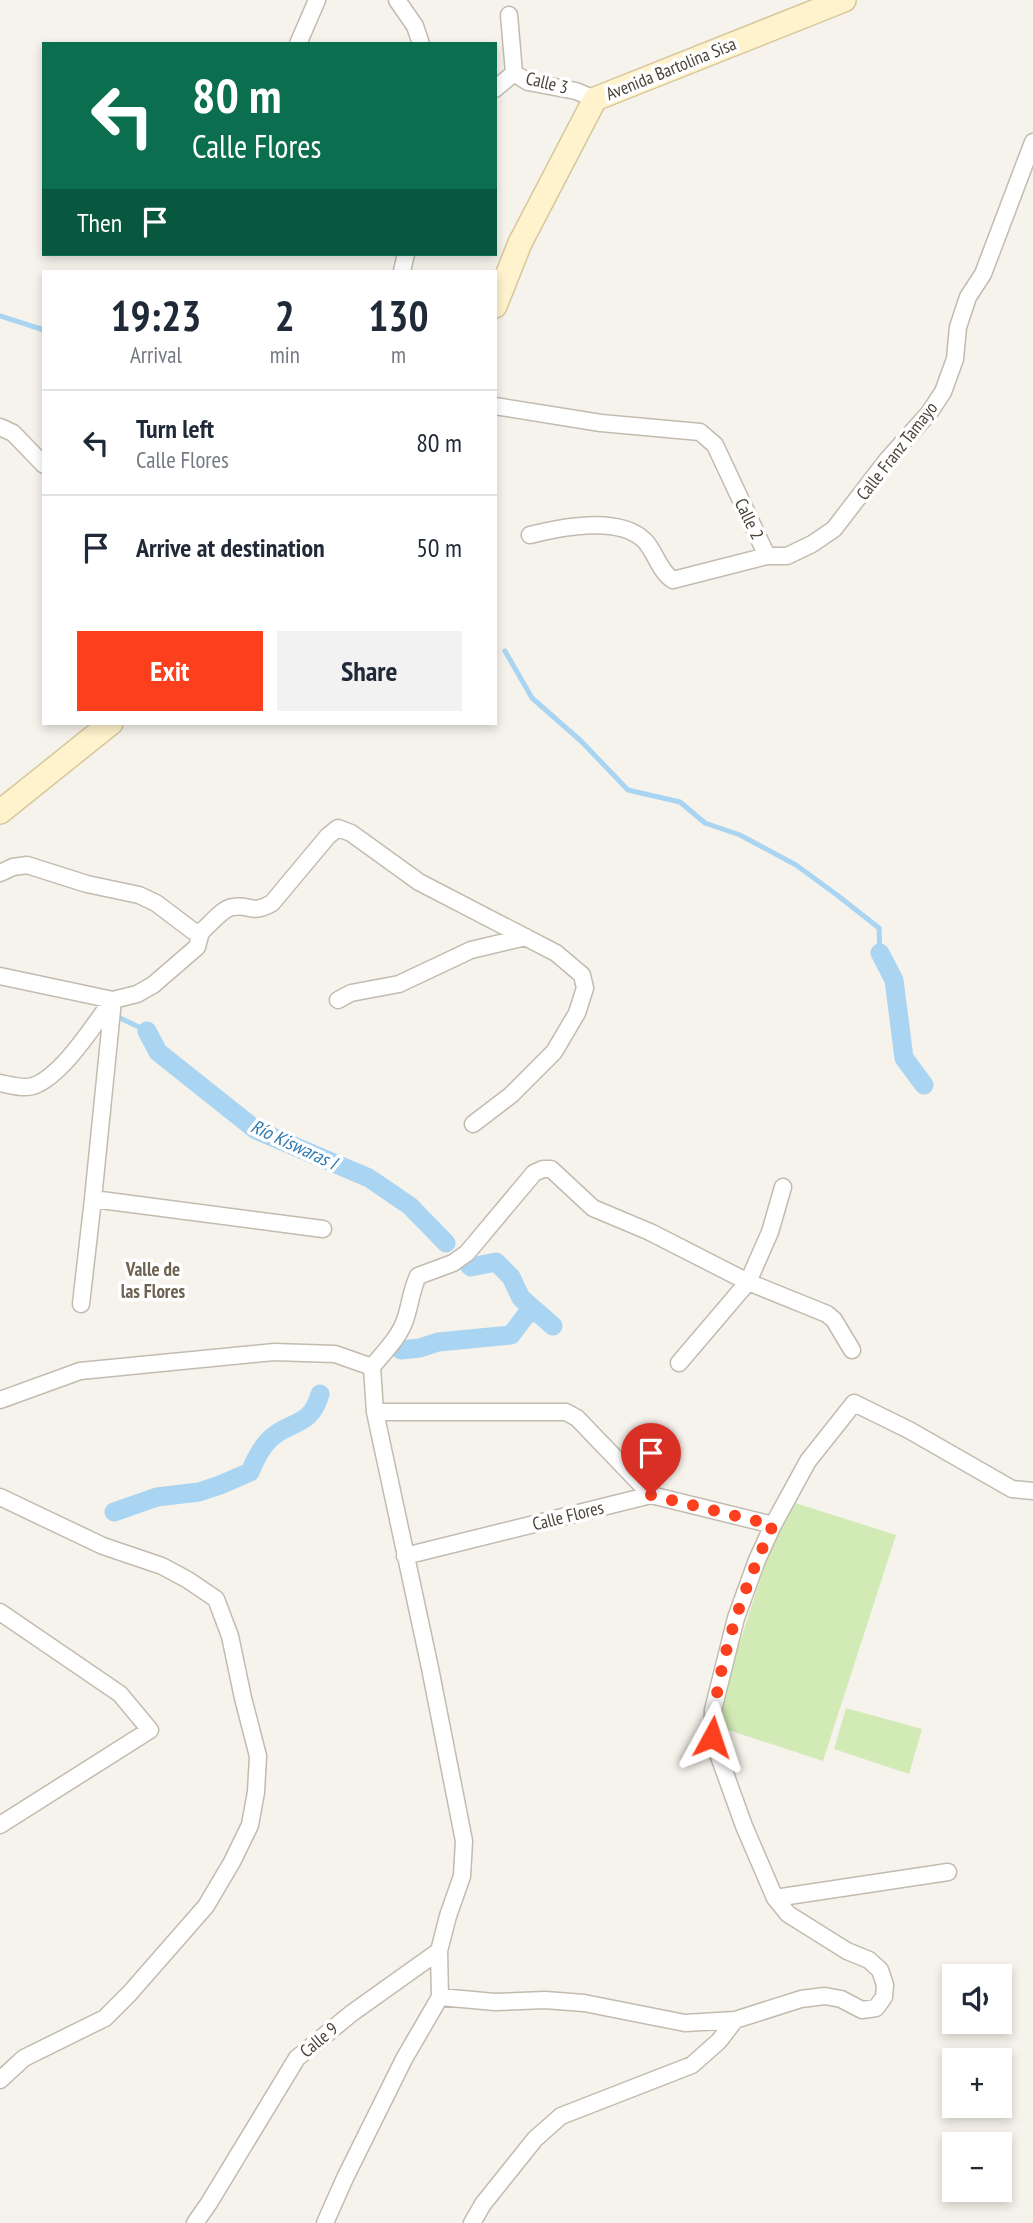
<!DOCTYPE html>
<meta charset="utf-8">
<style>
body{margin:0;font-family:"PT Sans Narrow",sans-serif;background:#f2f2f3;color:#1f2937;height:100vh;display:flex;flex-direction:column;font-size:26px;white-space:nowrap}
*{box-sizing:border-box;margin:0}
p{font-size:23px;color:#747a83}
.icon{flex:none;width:38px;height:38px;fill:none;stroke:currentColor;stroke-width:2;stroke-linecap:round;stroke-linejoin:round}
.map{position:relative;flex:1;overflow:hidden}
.sheet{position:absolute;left:42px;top:270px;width:455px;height:455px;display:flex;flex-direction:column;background:#fff;border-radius:0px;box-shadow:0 4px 10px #0003}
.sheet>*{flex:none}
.hud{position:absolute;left:42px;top:42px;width:455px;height:214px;border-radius:0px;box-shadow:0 4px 10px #0003;background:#0b6e4f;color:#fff;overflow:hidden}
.tools{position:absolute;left:942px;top:1964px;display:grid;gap:14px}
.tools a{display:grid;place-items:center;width:70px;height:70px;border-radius:0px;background:#fff;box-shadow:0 4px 10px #0003;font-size:35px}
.pin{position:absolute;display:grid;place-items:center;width:60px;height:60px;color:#fff;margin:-72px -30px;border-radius:50% 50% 50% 0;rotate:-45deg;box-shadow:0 0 7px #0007}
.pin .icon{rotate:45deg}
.me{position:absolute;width:77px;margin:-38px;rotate:5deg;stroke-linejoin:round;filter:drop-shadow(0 0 5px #0008)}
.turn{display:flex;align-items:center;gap:24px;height:147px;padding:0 35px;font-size:32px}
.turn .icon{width:91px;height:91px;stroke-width:2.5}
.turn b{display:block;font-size:49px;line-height:60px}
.then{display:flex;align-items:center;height:66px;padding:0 35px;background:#0003;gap:14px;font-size:26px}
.eta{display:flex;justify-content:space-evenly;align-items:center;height:119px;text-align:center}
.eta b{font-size:42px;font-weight:800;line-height:49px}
.primary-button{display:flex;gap:14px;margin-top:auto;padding:14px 35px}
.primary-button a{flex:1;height:80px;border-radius:0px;background:#fc3f1d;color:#fff;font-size:28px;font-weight:800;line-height:80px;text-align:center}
.primary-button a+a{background:#f2f2f3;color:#1f2937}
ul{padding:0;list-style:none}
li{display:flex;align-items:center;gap:21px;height:105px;padding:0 35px;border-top:2px solid #e0e1e3}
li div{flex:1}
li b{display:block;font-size:26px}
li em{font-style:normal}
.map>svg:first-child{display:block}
.green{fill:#d2eab5}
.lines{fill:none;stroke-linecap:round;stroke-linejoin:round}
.stream{stroke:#a9d4f2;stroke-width:5}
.canal{stroke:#a9d4f2;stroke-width:19}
.street-casing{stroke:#c2bbae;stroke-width:19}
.secondary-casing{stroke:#d6c79b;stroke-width:26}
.street{stroke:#fff;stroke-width:16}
.secondary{stroke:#fff3cd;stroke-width:23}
.route{stroke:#fc3f1d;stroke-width:12;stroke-dasharray:0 21.6}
.labels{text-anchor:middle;stroke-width:7;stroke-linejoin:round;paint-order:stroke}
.street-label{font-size:18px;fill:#4b4439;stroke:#fff}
.water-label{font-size:19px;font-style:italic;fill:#2e7ab2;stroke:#fff}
.neighbourhood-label{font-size:19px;font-weight:bold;fill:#6e6250;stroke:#fff}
</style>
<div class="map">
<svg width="1033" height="2223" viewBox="0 0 1033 2223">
<rect width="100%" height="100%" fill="#f6f3ec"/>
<path class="green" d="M786,1500L896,1535L823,1761L713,1725Z
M846,1708L922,1729L909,1774L834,1749Z"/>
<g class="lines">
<path class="stream" d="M0,316L44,330
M505,651L532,698L581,741L628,790L680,802L705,823L740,835L796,865L837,895L879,928L880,953
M118,1017L147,1031"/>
<path class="canal" d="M880,953L894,980L904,1058L924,1085
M147,1031L158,1052L256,1130L369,1178L410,1206L446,1243
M467,1263L471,1267L496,1262L511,1277L521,1298L553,1326
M401,1350L420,1348L438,1342L511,1335L526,1315L536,1311
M114,1512L157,1497L199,1492L220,1485L250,1472C255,1460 262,1446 271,1438C291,1420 311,1427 320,1394"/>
<defs>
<path id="street" d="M397,0L415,26L421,44
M509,15L514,73L528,82L576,91L595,99
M298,44L317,0
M495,89L514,73
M402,271L406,254
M495,406L601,423L700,432L715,445L767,556
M0,427L13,433L44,465
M530,535C561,527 620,515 645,541C656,553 659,571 673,580L767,556H787L812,544L834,529L887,460L929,413L943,392L955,359L958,327L968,297L983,274L1033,142
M0,873L13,867L27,865L87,884L139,895L156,903L193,931L201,932C210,925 222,908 233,907C251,904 251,915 272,903L328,836L338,828L351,833L419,882L556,953L582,975L585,988L577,1013L554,1052L511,1095L473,1124
M0,976L113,1000L137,994L153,985L197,947L201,932
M338,1000L351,993L399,984L471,950L526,937
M0,1083C10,1085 23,1089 33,1086C62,1076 93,1026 111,1002
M93,1199L323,1229
M81,1304L93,1199L113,1000
M679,1363L748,1282L770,1232L783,1187
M0,1400L80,1371L274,1352L335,1354L372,1367
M375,1412H566L577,1418L651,1495
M0,1497L103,1546L162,1566L188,1580L216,1599L230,1636L243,1698L258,1756L256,1792L250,1825L232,1862L206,1906L129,1994L105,2018L24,2058L0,2080
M405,1556L651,1495L773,1525
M0,1612L120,1694L150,1730L0,1825
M775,1898L948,1872
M440,1997L495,2002L545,2000L584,2003L685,2023L735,2020L801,1999L825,1996L841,1999L862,2010L876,2008L884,1997L885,1985L880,1970L869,1960L847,1951L788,1914L775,1898L744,1826L712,1737L713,1710L736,1618L757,1560L773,1525L808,1461L854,1403L909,1430L1012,1489L1033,1491
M195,2223L209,2203L297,2058L352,2013L439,1951
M325,2223L345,2178L404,2059L440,1997L439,1951L448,1916L462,1876L464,1841L430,1668L375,1412L372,1367C383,1353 399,1338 405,1320C410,1306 411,1291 418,1276L453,1263L467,1253L534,1173L543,1169H551L593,1208L650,1232L748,1282L827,1314L834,1320L852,1350
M472,2223L483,2204L535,2139L561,2116L692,2065L719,2041L735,2020"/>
<path id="secondary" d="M495,306L520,243L595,99L844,0
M0,812L111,723"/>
</defs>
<use href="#street" class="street-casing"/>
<use href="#secondary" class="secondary-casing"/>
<use href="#street" class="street"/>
<use href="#secondary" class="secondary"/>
</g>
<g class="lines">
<path class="route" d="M651,1495L773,1525C743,1589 716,1665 712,1737"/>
</g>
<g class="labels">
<g class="street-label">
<text transform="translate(671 69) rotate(-22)" y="6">Avenida Bartolina Sisa</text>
<text transform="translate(547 83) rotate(14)" y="6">Calle 3</text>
<text transform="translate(897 451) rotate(-52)" y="6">Calle Franz Tamayo</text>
<text transform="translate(749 519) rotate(64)" y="6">Calle 2</text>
<text transform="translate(568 1516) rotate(-14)" y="6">Calle Flores</text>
<text transform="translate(319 2040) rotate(-40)" y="6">Calle 9</text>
</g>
<g class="water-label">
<text transform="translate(294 1144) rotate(25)" y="7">Río Kiswaras I</text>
</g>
<g class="neighbourhood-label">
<text x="153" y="1276">Valle de<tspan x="153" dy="22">las Flores</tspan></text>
</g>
</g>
</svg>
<div class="tools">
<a><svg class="icon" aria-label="sound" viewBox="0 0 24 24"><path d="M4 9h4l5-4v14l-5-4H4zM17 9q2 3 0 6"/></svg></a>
<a>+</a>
<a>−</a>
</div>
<div class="pin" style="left:651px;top:1495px;background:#d93025"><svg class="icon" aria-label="arrive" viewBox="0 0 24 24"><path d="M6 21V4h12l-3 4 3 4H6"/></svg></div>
<svg class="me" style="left:712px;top:1737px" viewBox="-20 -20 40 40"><path d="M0-17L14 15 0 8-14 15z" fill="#fc3f1d" stroke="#fff" stroke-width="4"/></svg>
<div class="hud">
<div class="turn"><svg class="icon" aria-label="left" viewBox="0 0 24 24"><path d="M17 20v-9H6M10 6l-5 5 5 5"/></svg><div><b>80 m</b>Calle Flores</div></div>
<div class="then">Then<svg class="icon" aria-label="arrive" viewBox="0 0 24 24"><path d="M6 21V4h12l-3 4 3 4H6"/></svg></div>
</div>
<section class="sheet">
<div class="eta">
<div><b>19:23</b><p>Arrival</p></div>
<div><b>2</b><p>min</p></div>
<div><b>130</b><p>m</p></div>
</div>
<ul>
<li><svg class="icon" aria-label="left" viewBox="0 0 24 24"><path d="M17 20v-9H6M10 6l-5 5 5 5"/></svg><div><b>Turn left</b><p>Calle Flores</p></div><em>80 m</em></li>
<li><svg class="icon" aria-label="arrive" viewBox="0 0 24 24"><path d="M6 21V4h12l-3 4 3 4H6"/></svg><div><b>Arrive at destination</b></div><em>50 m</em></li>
</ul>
<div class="primary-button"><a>Exit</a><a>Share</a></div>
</section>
</div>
